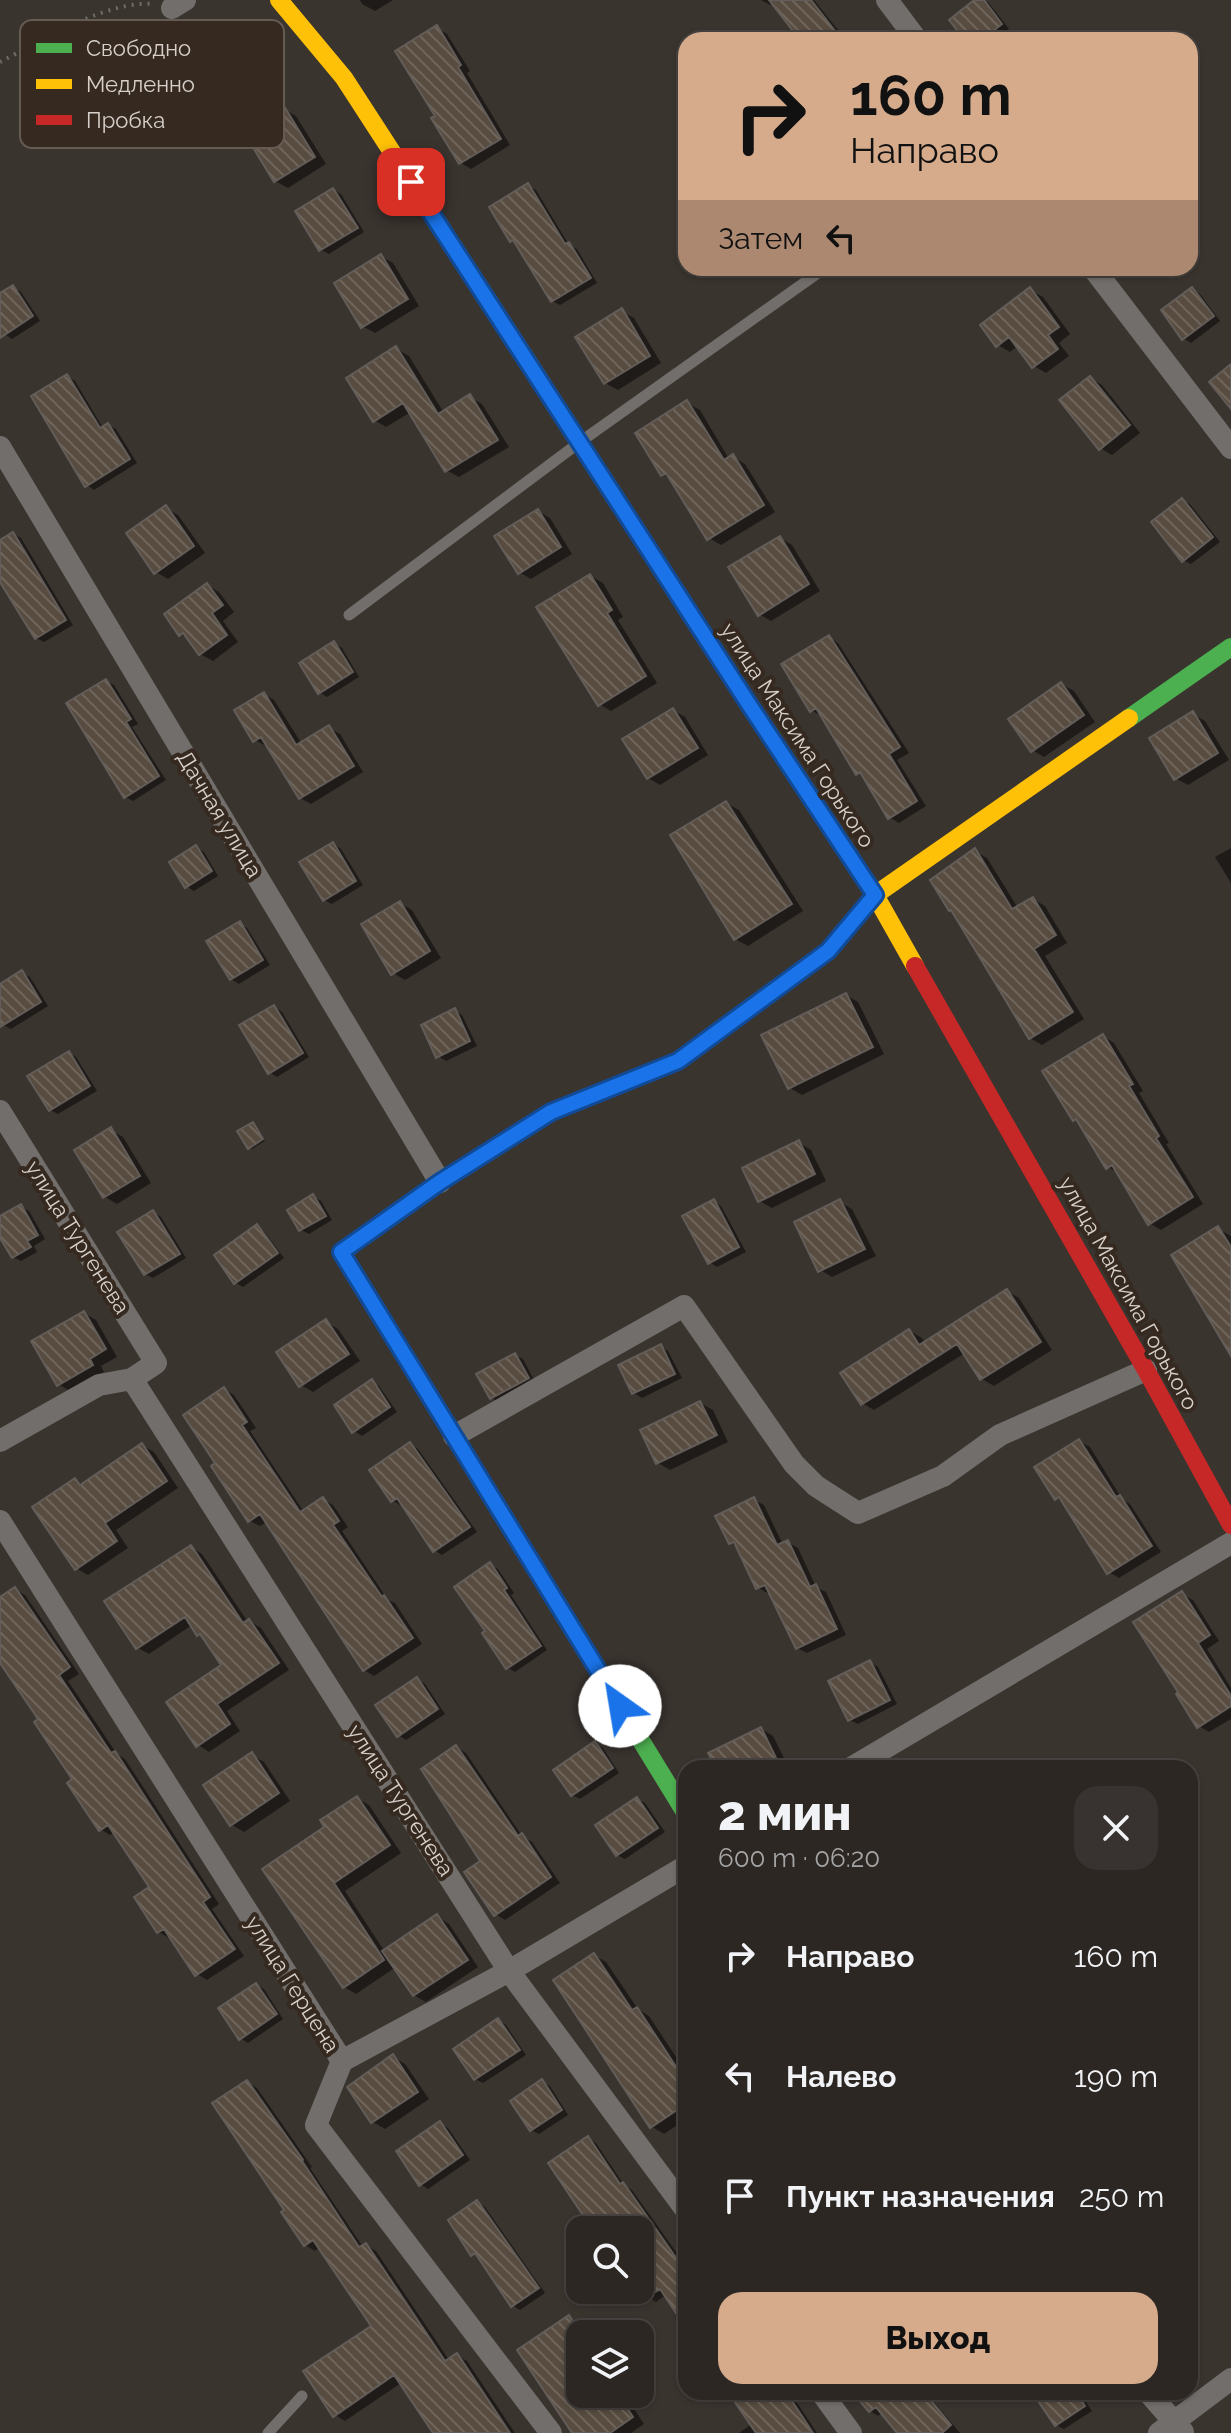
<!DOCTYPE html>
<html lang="ru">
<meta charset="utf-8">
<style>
body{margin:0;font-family:Raleway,sans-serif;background:#383330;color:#f1f3f6;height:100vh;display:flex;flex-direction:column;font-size:30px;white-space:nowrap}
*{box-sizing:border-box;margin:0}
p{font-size:26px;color:#a6a5a6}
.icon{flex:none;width:44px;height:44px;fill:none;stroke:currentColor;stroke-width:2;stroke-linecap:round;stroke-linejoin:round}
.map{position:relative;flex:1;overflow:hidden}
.details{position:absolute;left:678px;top:1760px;width:520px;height:640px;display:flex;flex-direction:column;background:#2c2723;border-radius:24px;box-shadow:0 2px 6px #0004,0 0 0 2px #484441}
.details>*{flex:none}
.top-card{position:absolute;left:678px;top:32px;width:520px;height:244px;border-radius:24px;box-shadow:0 2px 6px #0004,0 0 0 2px #484441;background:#d6ab8b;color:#111;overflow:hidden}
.tools{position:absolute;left:566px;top:2216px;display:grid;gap:16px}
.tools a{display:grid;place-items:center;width:88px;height:88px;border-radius:16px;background:#2c2723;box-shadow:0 2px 6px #0004,0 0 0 2px #484441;font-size:40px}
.pin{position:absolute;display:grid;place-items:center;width:68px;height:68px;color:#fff;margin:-34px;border-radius:16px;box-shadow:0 4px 12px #0006}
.me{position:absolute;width:88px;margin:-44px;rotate:328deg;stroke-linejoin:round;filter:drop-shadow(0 0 6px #0008)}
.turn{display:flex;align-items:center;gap:28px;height:168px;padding:0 40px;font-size:36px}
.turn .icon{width:104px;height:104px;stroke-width:2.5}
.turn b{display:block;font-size:56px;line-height:68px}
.then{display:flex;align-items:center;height:76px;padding:0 40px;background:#0003;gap:16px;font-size:30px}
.round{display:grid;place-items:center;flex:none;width:84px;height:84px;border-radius:24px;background:#383330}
.summary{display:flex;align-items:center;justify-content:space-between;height:136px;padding:0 40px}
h1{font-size:48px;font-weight:800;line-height:60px}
.primary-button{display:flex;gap:16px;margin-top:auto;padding:16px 40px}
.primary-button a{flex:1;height:92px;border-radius:24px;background:#d6ab8b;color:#111;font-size:32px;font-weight:800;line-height:92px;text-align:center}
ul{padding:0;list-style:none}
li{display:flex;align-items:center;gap:24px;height:120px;padding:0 40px}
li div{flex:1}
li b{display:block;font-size:30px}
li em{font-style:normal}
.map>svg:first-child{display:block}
.shadow{fill:#0007}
.building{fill:url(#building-back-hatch);stroke:#625d59;stroke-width:2}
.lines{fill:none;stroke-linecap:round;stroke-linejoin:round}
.path{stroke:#6f6b69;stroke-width:4;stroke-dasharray:2 6;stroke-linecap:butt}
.lane{stroke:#716e6b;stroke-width:11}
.street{stroke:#716e6b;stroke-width:22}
.fast{stroke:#4caf50;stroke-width:18}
.slow{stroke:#ffc107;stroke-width:18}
.jam{stroke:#c62828;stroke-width:18}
.route-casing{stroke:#114b97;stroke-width:20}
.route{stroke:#1a73e8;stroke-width:14}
.labels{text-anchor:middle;stroke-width:8;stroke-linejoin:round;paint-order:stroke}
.street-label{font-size:22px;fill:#d7d0ca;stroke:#352920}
.key{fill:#352920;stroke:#665b53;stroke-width:2}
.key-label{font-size:22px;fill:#d7d0ca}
</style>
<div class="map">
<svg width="1231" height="2433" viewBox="0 0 1231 2433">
<defs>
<pattern id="building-back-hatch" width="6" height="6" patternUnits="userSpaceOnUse" patternTransform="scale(2)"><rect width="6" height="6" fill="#584c40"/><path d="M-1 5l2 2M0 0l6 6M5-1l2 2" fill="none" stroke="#6f655a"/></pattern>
</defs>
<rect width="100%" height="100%" fill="#3a342f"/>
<path class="shadow" d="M360,0H393L375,11L362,4Z
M761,0H814L846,40H789L797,33L774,3L770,5Z
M977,0L988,2L1009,29L994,40H967Z
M437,28L447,34L470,71L467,73L510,145L471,169L461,163L434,119L437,116Z
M284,109L296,116L326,164L288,188L275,181Z
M528,186L536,190L569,245L577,249L597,283L560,305L552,301L518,244L511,240Z
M333,190L341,194L364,232L329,254L321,250Z
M381,256L393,263L419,306L375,333L362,326Z
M13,287L21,292L40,321L12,339L4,334L0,327V295Z
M1193,289L1200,294L1220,321L1191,343L1183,338Z
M1030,290L1043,297L1070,334L1059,343L1069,356L1046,373L1034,366L1018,346L1010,352L998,345Z
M622,311L634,318L661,363L618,390L605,383Z
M397,349L409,356L444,413L470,397L482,404L509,447L459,477L446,470L411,412L386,427L374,420Z
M67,376L75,381L103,428L108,425L116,429L137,463L94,490L87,485Z
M1090,378L1102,385L1140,433L1112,455L1100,448Z
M687,403L700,410L729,459L733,457L745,464L775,512L721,545L709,538L674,480L663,474Z
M1182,500L1190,504L1220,542L1191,564L1183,560Z
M166,508L178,515L205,553L168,579L156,572Z
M538,511L550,518L572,554L531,579L519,572Z
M13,534L21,538L73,625L44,642L36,638L0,581V542Z
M780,538L792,545L820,591L771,621L759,614Z
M591,576L603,583L623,617L618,620L657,683L611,711L599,704Z
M207,585L219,592L234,612L223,621L238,642L213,661L200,654L191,640L180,634Z
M829,637L838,643L909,753L897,760L926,806L899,823L889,817L865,777L858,773L821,716L811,710Z
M335,644L342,648L359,677L327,697L319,692Z
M106,681L114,685L138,724L132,727L166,780L133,801L125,797Z
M1061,684L1074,691L1095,722L1044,757L1032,750Z
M264,694L274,700L302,744L329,728L340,734L363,772L311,804L300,798L268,745L266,746L255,740Z
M673,710L685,717L708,755L660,785L648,778Z
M1193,714L1205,721L1229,760L1188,785L1175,778Z
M726,803L739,810L803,911L748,946L735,939Z
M333,844L341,849L363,885L332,904L324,900Z
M196,848L204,852L218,876L194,891L186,886Z
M1231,848V883L1215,857Z
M975,851L987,858L1018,908L1033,899L1045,906L1067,943L1045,956L1084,1019L1042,1045L1030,1038L955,913L950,910Z
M400,903L412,910L441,958L405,980L393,973Z
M240,923L247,928L270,965L239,984L231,979Z
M22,973L30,977L48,1006L11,1029L3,1025L0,1020V987Z
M846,995L858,1002L884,1054L802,1095L790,1088Z
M275,1007L282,1012L309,1057L277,1077L269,1072Z
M455,1011L462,1015L477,1046L446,1061L438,1056Z
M1103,1036L1114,1043L1143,1091L1139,1093L1169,1143L1166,1144L1203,1204L1161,1230L1149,1223L1120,1174L1108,1167L1080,1123L1074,1119Z
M69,1053L76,1057L97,1091L58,1114L50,1110Z
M253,1124L265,1141L252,1149L249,1147Z
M111,1130L123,1137L151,1183L117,1204L105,1197Z
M798,1142L811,1150L826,1181L772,1208L760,1201Z
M313,1196L321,1201L332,1220L309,1234L301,1230Z
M714,1201L721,1206L746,1252L717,1267L709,1262Z
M840,1202L852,1209L876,1256L832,1277L820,1270Z
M21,1206L29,1211L45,1239L34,1246L37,1252L21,1261L13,1257L0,1234V1219Z
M153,1212L161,1217L186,1258L153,1278L145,1274Z
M257,1227L264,1231L284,1258L243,1287L236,1283Z
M1218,1229L1231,1236V1350Z
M1007,1291L1019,1298L1052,1350L994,1386L982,1379L965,1353L874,1410L862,1403L910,1331L922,1338L925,1343Z
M84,1313L96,1320L117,1357L101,1366L104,1372L70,1391L58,1384Z
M326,1322L338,1329L360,1361L313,1392L301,1385Z
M661,1347L668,1351L682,1378L642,1398L634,1393Z
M515,1355L523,1359L535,1382L499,1402L492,1398Z
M372,1382L379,1386L397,1412L362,1436L354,1431Z
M224,1389L234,1395L256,1428L250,1431L304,1512L323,1499L333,1505L348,1527L342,1531L388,1600L395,1603L422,1644L374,1676L364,1670L267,1522L260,1526L250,1521L218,1463Z
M700,1403L713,1410L728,1442L670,1470L658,1463Z
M1079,1441L1090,1447L1122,1499L1130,1504L1161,1552L1119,1578L1109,1572L1066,1504L1056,1498Z
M410,1444L418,1449L477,1532L442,1555L434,1550L403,1503L400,1505L392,1500Z
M142,1445L154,1452L178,1488L116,1530L128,1548L88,1575L76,1568L75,1480L83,1485Z
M754,1500L764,1505L783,1545L788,1542L798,1548L816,1587L826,1592L846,1635L807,1653L797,1648L770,1592L767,1593L757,1587L738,1547L731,1543Z
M191,1547L202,1554L248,1622L249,1621L261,1628L289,1670L227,1711L240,1731L209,1752L198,1745L224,1665L205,1638L199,1634L192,1625L149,1654L138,1648Z
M490,1565L498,1569L514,1593L511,1595L547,1650L515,1672L507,1667Z
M15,1589L25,1595L79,1674L68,1681L117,1754L125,1759L219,1904L212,1909L244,1956L207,1980L197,1974L171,1936L169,1938L159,1932L152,1887L115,1832L110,1835L100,1829L40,1720L0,1658V1600Z
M1182,1594L1193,1600L1219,1641L1207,1649L1231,1688V1719L1209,1732L1199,1726Z
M870,1662L878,1667L897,1704L858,1724L850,1720Z
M417,1679L425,1684L445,1714L406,1740L398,1735Z
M761,1729L773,1736L789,1768H718Z
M596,1744L603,1748L619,1773L580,1799L572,1795Z
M456,1747L466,1753L522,1836L532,1842L560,1883L505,1920L495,1914Z
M252,1755L264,1762L290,1801L244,1832L232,1825Z
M928,1764L935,1768H919Z
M357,1798L369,1805L401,1853L345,1891L385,1952L437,1916L449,1924L478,1967L426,2002L414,1995L396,1967L356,1994L344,1987L327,1827Z
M637,1799L645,1803L665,1832L625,1859L617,1855Z
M594,1955L606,1962L638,2009L649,2016L686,2072V2119L664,2134L652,2127Z
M256,1985L264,1989L283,2019L248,2043L240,2038Z
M498,2020L506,2025L526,2055L483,2083L475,2079Z
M393,2057L405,2064L429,2099L385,2129L373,2122Z
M247,2082L257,2088L312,2167L310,2168L363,2247L366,2245L376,2251L449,2360L457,2355L467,2361L515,2433H446L401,2383L345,2421L335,2415L373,2326L320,2247L315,2251L305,2245L286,2210Z
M542,2082L550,2086L568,2115L539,2134L531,2130Z
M440,2123L448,2128L470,2160L428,2189L420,2184Z
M588,2138L596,2143L624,2185L632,2190L686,2266V2325L666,2295L656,2302L648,2297L640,2286V2230H596Z
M477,2202L485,2207L545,2293L520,2310L512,2305L481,2258L473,2254Z
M569,2317L581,2324L588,2334H580V2394H624L644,2424L631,2433H574Z
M731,2392H780L798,2404L817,2433H739L752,2424Z
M854,2392H926L960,2433H900L883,2412L878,2416L870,2411Z
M1046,2392H1079L1092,2411L1064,2429L1056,2425Z"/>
<path class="building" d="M769,0H811L842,40H800Z
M974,0H984L1002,24L981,40H965L949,20Z
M437,25L461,65L458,67L501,139L459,164L431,118L435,116L395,51Z
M284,106L315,157L274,182L243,131Z
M528,183L565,244L569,242L591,278L551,302L513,240L510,242L489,207Z
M333,188L358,228L319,251L295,211Z
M381,254L408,299L361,328L334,283Z
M13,285L33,316L0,338V293Z
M1030,287L1059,327L1048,335L1058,349L1032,368L1009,337L996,347L980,325Z
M1192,287L1214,316L1182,340L1161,310Z
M622,308L650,356L604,384L575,337Z
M396,346L438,414L470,394L498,440L445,472L403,403L373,422L346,378Z
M1231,364V409L1209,382Z
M67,374L100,428L108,423L130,459L85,487L31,396Z
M1090,376L1130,425L1099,450L1059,400Z
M687,400L724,460L733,454L764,505L707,540L666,473L661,476L635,433Z
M1182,498L1213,537L1182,562L1151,522Z
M166,505L194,546L154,574L126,533Z
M538,509L561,547L518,574L494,536Z
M13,532L66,620L35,639L0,582V540Z
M780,536L809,584L758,616L728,567Z
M590,574L612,610L607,613L646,676L598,706L536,607Z
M207,583L223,605L212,613L227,635L199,655L183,633L179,636L164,614Z
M829,635L900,747L889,754L917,801L888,819L860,772L856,775L816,708L810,712L781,664Z
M334,641L353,672L318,694L299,663Z
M106,679L131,719L126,722L159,776L124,798L66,703Z
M1061,682L1084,715L1031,752L1008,719Z
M264,692L296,745L329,725L354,766L299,799L261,737L253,742L234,710Z
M673,708L698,748L647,779L622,739Z
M1193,711L1218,753L1174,780L1149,738Z
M726,801L792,904L734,940L670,835Z
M333,842L356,881L323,901L299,862Z
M196,845L212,871L185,888L169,862Z
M975,848L1012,909L1033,897L1056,935L1034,949L1073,1012L1029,1039L951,910L949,911L930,880Z
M400,901L430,951L391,975L361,924Z
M240,921L263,960L230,980L206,941Z
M22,970L41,1002L0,1027V984Z
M846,993L873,1047L788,1089L761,1035Z
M274,1005L303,1053L268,1074L239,1025Z
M455,1008L470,1041L436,1058L421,1025Z
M1103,1034L1133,1084L1129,1086L1159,1136L1156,1138L1193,1197L1148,1225L1112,1165L1106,1169L1076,1119L1073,1121L1042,1071Z
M69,1051L90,1086L49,1111L27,1076Z
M253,1122L263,1139L248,1149L237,1131Z
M111,1127L140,1176L103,1198L74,1150Z
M799,1140L815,1174L758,1202L742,1168Z
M313,1194L326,1216L299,1231L287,1210Z
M714,1199L739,1247L708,1264L682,1216Z
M840,1199L865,1249L818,1272L794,1222Z
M21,1204L38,1235L27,1241L31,1247L12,1258L0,1238V1216Z
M153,1210L180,1254L144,1275L117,1232Z
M257,1224L278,1253L234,1284L214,1255Z
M1218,1226L1231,1247V1356L1171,1255Z
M1007,1289L1041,1342L980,1380L957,1344L861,1405L840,1373L909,1329L919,1345Z
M84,1311L106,1349L90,1359L93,1365L57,1386L31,1341Z
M326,1319L349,1354L299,1387L276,1352Z
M661,1344L675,1374L632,1394L618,1365Z
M515,1353L529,1378L490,1399L476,1374Z
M372,1379L390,1407L352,1433L334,1405Z
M224,1387L247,1422L242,1425L300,1512L323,1497L339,1521L333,1525L382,1597L384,1595L413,1638L363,1671L260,1514L248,1522L211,1466L215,1463L183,1415Z
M700,1401L717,1435L656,1464L640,1430Z
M1079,1439L1116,1497L1120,1495L1152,1546L1107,1574L1059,1497L1055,1500L1034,1467Z
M410,1442L470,1527L433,1552L397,1498L391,1502L369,1470Z
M142,1443L167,1481L105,1523L117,1541L75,1570L32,1507L75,1478L80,1485Z
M754,1497L777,1545L788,1540L810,1587L816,1584L837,1629L796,1649L765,1585L756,1589L734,1542L729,1544L715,1516Z
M191,1545L243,1623L249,1619L279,1663L217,1704L230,1724L196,1747L166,1702L221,1665L200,1634L197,1636L185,1617L136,1649L104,1601Z
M490,1562L507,1588L504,1590L541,1646L506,1669L482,1633L485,1631L454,1587Z
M15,1587L70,1667L59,1675L111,1753L115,1751L210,1897L203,1902L235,1949L195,1976L164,1929L157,1933L134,1897L149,1887L108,1825L99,1831L67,1783L72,1779L34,1722L38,1719L0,1663V1597Z
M1182,1591L1210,1635L1198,1643L1231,1696V1706L1197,1728L1176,1694L1178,1692L1133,1622Z
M870,1660L890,1700L848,1721L828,1681Z
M417,1677L438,1709L397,1737L375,1705Z
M761,1727L778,1762L766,1768H716L708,1753Z
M595,1741L613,1768L571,1796L553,1770Z
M456,1745L518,1836L522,1833L551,1877L494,1916L464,1872L480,1861L421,1769Z
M252,1752L279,1793L230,1826L203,1785Z
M357,1796L390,1845L334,1883L384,1960L343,1988L262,1869L324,1827L320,1820Z
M637,1797L658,1828L616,1856L595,1825Z
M437,1914L468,1960L413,1996L382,1951Z
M594,1953L632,2010L637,2007L686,2082V2104L650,2128L553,1980Z
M256,1983L277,2014L239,2040L218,2008Z
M498,2018L520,2050L474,2080L453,2049Z
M393,2054L418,2092L371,2123L347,2087Z
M542,2079L562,2110L530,2131L510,2101Z
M247,2080L303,2160L302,2161L359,2247L366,2243L445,2361L457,2353L510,2433H433L394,2375L333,2417L303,2371L371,2326L313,2240L304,2246L281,2212L284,2210L212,2103Z
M440,2121L463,2155L419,2186L396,2151Z
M588,2136L620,2184L623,2182L686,2272V2328L660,2289L646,2298L640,2289V2230H593L548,2163Z
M477,2200L539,2288L511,2307L475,2253L471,2256L448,2220Z
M569,2315L580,2332V2394H618L633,2417L610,2433H572L517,2350Z
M728,2392H786L813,2433H756Z
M852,2392H924L951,2425L942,2433H897L876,2407L869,2412Z
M1032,2392H1076L1085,2406L1055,2426Z"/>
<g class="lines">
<path class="path" d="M0,62C41,41 107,0 154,4"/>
<path class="lane" d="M349,615L580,442L825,268
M268,2433L302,2396"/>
<path class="street" d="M887,0L917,40
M172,8L185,0
M1093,268L1231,448
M0,447L440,1182
M0,1111L156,1363L132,1379L99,1385L0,1441
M132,1379L509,1971L686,2210
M454,1436L684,1306L794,1464L816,1486L858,1513L943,1476L1000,1435L1146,1370
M0,1521L342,2061L316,2125L551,2433
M851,1768L1231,1543
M342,2061L509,1971L686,1866
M821,2392L851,2433
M1148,2392L1183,2432
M1159,2433L1231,2379"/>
<path class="fast" d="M543,385L742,694
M1129,718L1231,647
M424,1387L686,1814"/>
<path class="slow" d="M279,0L344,78L543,385
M742,694L875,895L915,966
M602,1091L678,1061L828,951L875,895L1129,718"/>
<path class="jam" d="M915,966L1146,1370L1231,1525
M424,1387L341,1252L440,1182L551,1112L602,1091"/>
</g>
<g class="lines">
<defs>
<path id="route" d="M411,182L750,706L875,895L828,951L678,1061L551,1112L440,1182L341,1252L620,1706"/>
</defs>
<use href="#route" class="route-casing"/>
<use href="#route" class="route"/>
</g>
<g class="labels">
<g class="street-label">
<text transform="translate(798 735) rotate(57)" y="8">улица Максима Горького</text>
<text transform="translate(220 814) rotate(59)" y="8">Дачная улица</text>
<text transform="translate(78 1237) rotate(58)" y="8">улица Тургенева</text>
<text transform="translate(1129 1293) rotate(61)" y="8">улица Максима Горького</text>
<text transform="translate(401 1800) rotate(57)" y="8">улица Тургенева</text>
<text transform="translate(293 1984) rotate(58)" y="8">улица Герцена</text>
</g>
</g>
<rect x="20" y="20" width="264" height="128" rx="12" class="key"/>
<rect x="36" y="43" width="36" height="10" fill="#4caf50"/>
<rect x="36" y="79" width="36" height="10" fill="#ffc107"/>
<rect x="36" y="115" width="36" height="10" fill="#c62828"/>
<g class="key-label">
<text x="86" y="56">Свободно</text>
<text x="86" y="92">Медленно</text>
<text x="86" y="128">Пробка</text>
</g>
</svg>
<div class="tools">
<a><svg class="icon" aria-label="search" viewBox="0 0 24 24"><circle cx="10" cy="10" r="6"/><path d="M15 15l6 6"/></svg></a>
<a><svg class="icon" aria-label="layers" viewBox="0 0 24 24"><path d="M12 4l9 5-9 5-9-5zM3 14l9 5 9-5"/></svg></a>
</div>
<div class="pin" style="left:411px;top:182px;background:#d93025"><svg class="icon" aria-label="arrive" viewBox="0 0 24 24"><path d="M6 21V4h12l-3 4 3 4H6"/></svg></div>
<svg class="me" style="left:620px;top:1706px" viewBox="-20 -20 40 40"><circle r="19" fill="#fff"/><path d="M0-13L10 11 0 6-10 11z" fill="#1a73e8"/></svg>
<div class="top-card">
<div class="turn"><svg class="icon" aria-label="right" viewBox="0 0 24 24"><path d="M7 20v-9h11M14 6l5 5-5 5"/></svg><div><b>160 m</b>Направо</div></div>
<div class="then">Затем<svg class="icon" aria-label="left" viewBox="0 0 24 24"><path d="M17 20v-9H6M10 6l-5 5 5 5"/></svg></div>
</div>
<section class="details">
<div class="summary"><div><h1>2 мин</h1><p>600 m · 06:20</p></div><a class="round"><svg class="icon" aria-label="close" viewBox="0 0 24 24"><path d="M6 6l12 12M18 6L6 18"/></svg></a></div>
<ul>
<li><svg class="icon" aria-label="right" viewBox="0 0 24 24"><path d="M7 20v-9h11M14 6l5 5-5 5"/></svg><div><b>Направо</b></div><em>160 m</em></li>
<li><svg class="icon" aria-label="left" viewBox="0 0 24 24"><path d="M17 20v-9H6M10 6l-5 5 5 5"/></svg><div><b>Налево</b></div><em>190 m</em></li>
<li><svg class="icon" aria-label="arrive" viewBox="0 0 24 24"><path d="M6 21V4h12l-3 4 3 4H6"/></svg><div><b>Пункт назначения</b></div><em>250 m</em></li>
</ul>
<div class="primary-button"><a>Выход</a></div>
</section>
</div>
